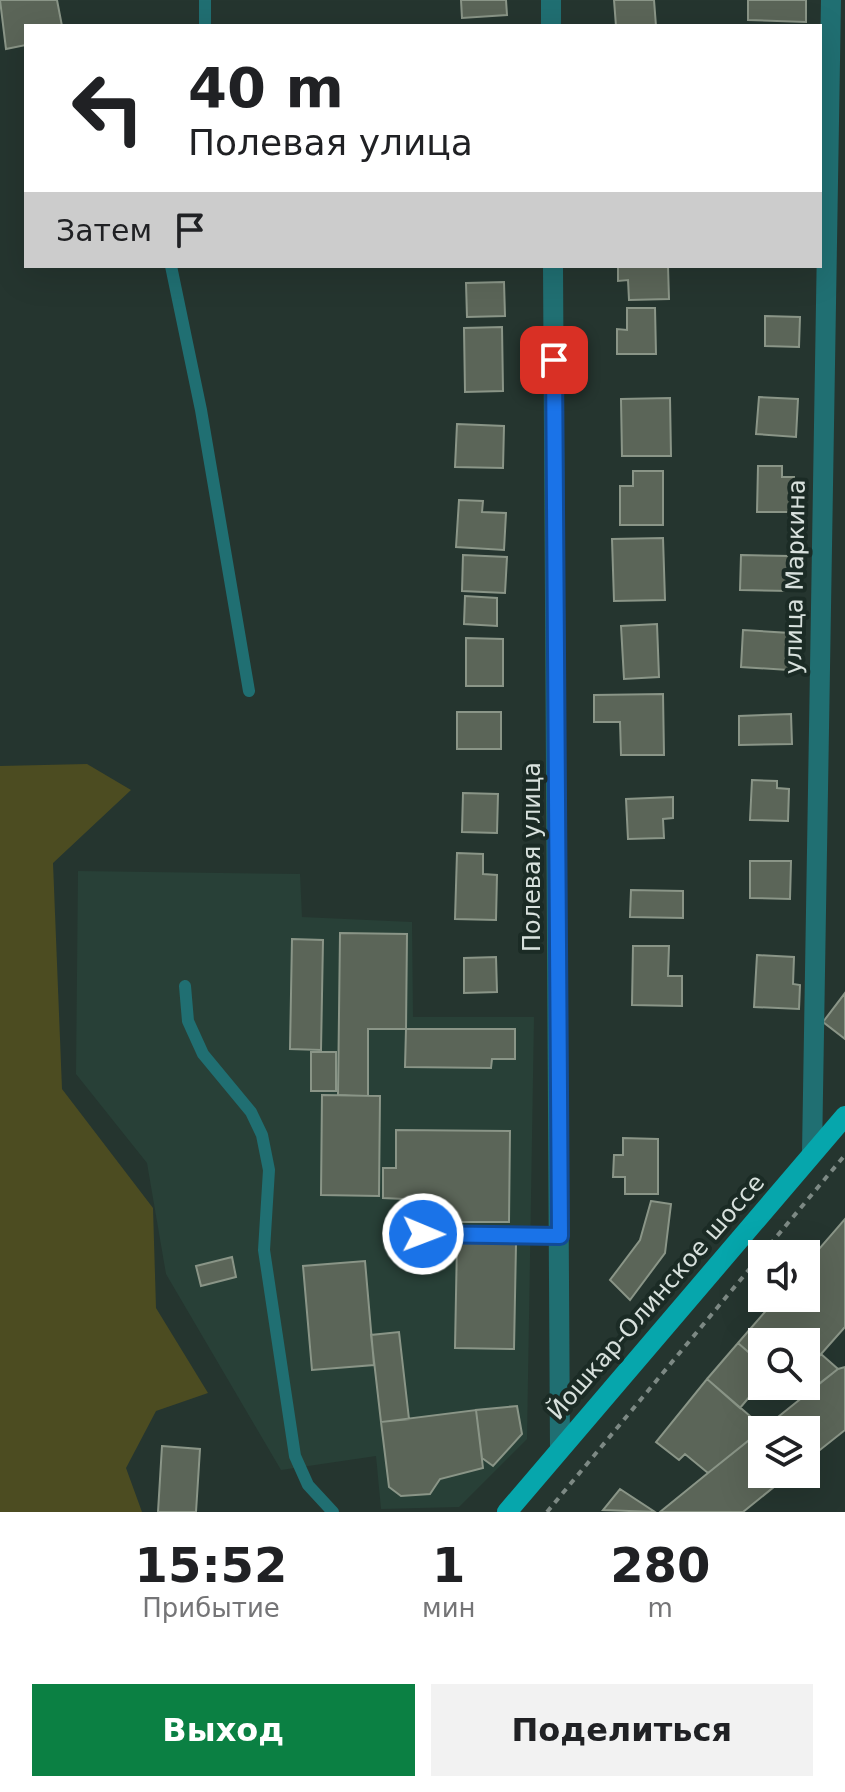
<!DOCTYPE html>
<html lang="ru">
<meta charset="utf-8">
<style>
body{margin:0;font-family:"DejaVu Sans",sans-serif;background:#f2f2f2;color:#202124;height:100vh;display:flex;flex-direction:column;font-size:30px;white-space:nowrap}
*{box-sizing:border-box;margin:0}
p{font-size:26px;color:#757577}
.icon{flex:none;width:44px;height:44px;fill:none;stroke:currentColor;stroke-width:2;stroke-linecap:round;stroke-linejoin:round}
.map{position:relative;height:1512px;overflow:hidden}
.side{display:flex;flex-direction:column;background:#fff;flex:1}
.side>*{flex:none}
.top-card{position:absolute;left:24px;top:24px;width:798px;height:244px;border-radius:0px;box-shadow:0 8px 32px #0002;background:#fff;color:#202124;overflow:hidden}
.tools{position:absolute;left:748px;top:1240px;display:grid;gap:16px}
.tools a{display:grid;place-items:center;width:72px;height:72px;border-radius:0px;background:#fff;box-shadow:0 8px 32px #0002;font-size:40px}
.pin{position:absolute;display:grid;place-items:center;width:68px;height:68px;color:#fff;margin:-34px;border-radius:16px;box-shadow:0 4px 12px #0006}
.me{position:absolute;width:88px;margin:-44px;rotate:91deg;stroke-linejoin:round;filter:drop-shadow(0 0 6px #0008)}
.turn{display:flex;align-items:center;gap:28px;height:168px;padding:0 32px;font-size:36px}
.turn .icon{width:104px;height:104px;stroke-width:2.5}
.turn b{display:block;font-size:56px;line-height:68px}
.then{display:flex;align-items:center;height:76px;padding:0 32px;background:#0003;gap:16px;font-size:30px}
.eta{display:flex;justify-content:space-evenly;align-items:center;height:136px;text-align:center}
.eta b{font-size:48px;font-weight:700;line-height:56px}
.button{display:flex;gap:16px;margin-top:auto;padding:16px 32px}
.button a{flex:1;height:92px;border-radius:0px;background:#0b8043;color:#fff;font-size:32px;font-weight:700;line-height:92px;text-align:center}
.button a+a{background:#f2f2f2;color:#202124}
.map>svg:first-child{display:block}
.built{fill:#284037}
.green{fill:#4c4c21}
.building{fill:#5b6558;stroke:#8a9587;stroke-width:2}
.lines{fill:none;stroke-linecap:round;stroke-linejoin:round}
.path{stroke:#7d8984;stroke-width:4;stroke-dasharray:6 6;stroke-linecap:butt}
.lane{stroke:#206f72;stroke-width:12}
.street{stroke:#206f72;stroke-width:20}
.primary{stroke:#06a6ac;stroke-width:20}
.route-casing{stroke:#114b97;stroke-width:20}
.route{stroke:#1a73e8;stroke-width:14}
.labels{text-anchor:middle;stroke-width:8;stroke-linejoin:round;paint-order:stroke}
.street-label{font-size:24px;fill:#d8e1dd;stroke:#1b2b25}
</style>
<div class="map">
<svg width="845" height="1512" viewBox="0 0 845 1512">
<rect width="100%" height="100%" fill="#25352f"/>
<path class="built" d="M78,871L300,874L302,917L412,922L413,1017H534L527,1439L459,1507L381,1509L376,1456L281,1470L166,1274L147,1163L76,1074Z"/>
<path class="green" d="M87,764L131,790L53,863L62,1089L153,1208L156,1308L208,1393L156,1411L126,1468L142,1512H0V766Z"/>
<path class="building" d="M0,0H57L62,26H26V45L6,49Z
M461,0H506L507,15L462,18Z
M614,0H654L656,26H616Z
M748,0H806V22L748,20Z
M618,266H668L669,299L629,300L628,280L618,281Z
M504,282L505,316L467,317L466,283Z
M627,308H655L656,354H617V329L627,330Z
M765,316L800,317L799,347L765,346Z
M502,327L503,391L465,392L464,328Z
M759,397L798,399L796,437L756,434Z
M670,398L671,456H622L621,399Z
M457,424L504,426L503,468L455,467Z
M758,466H782V477H794V512H757Z
M633,471H663V525H620V486H633Z
M459,500L483,501L482,512L506,513L504,550L456,547Z
M663,538L665,600L614,601L612,539Z
M463,555L507,557L505,593L462,591Z
M741,555L790,556V591L740,590Z
M465,596L497,598V626L464,624Z
M657,624L659,677L624,679L621,626Z
M743,630L790,633L788,670L741,667Z
M466,638L503,639V686H466Z
M663,694L664,755H621L620,722H594V695Z
M457,712H501V749H457Z
M791,714L792,744L739,745V716Z
M752,780L777,781V788L789,789L788,821L750,820Z
M463,793L498,794L497,833L462,832Z
M673,797V818L663,819L664,838L628,839L626,799Z
M457,853L483,854V874L497,875L496,920L455,919Z
M750,861H791L790,899L750,898Z
M631,890L683,891V918L630,917Z
M340,933L407,934L406,1029H368V1096L338,1095Z
M292,939L323,940L321,1050L290,1049Z
M633,946H669L668,976H682V1006L632,1005Z
M757,955L794,957L793,984L800,985L799,1009L754,1007Z
M496,957L497,992L464,993V958Z
M845,993V1039L823,1022Z
M406,1029H515V1059H492L491,1068L405,1067Z
M311,1052H336V1091H311Z
M322,1095L380,1096L379,1196L321,1195Z
M396,1130L510,1131L509,1222H426L404,1199L383,1198V1168H396Z
M623,1138L658,1139V1194H625V1177H613L614,1155H623Z
M651,1201L671,1204L665,1253L630,1300L610,1280L640,1240Z
M845,1219V1327L806,1371V1342H762V1364L738,1343L777,1298H806V1264Z
M457,1242L516,1244L514,1349L455,1348Z
M232,1257L236,1277L201,1286L196,1266Z
M365,1261L374,1365L312,1370L303,1266Z
M399,1332L409,1419L381,1422L371,1335Z
M738,1343L762,1364V1382L740,1408L707,1379Z
M821,1354L838,1369L802,1397L791,1388L806,1386V1371Z
M845,1367V1430L806,1461V1430H762V1474H790L743,1512H660L708,1473L838,1369Z
M707,1379L764,1428L708,1473L685,1454L679,1460L656,1442Z
M517,1406L522,1434L493,1466L482,1458L476,1410Z
M476,1410L483,1468L440,1479L430,1494L401,1496L389,1487L381,1422Z
M162,1446L200,1449L196,1512H158Z
M620,1489L655,1512L603,1510Z"/>
<g class="lines">
<path class="path" d="M762,1254L845,1155
M547,1512L762,1254"/>
<path class="lane" d="M205,26V0
M171,266L201,410L249,691
M185,986L188,1021L203,1054L251,1112L262,1135L269,1170L264,1250L295,1456L308,1485L333,1512
M423,1234L560,1236"/>
<path class="street" d="M551,0V26
M553,266L560,1449
M812,1154L831,0"/>
<path class="primary" d="M507,1512L845,1116"/>
</g>
<g class="lines">
<defs>
<path id="route" d="M423,1234L560,1236L554,360"/>
</defs>
<use href="#route" class="route-casing"/>
<use href="#route" class="route"/>
</g>
<g class="labels">
<g class="street-label">
<text transform="translate(795 577) rotate(-89)" y="8">улица Маркина</text>
<text transform="translate(532 857) rotate(-90)" y="8">Полевая улица</text>
<text transform="translate(656 1297) rotate(-49)" y="8">Йошкар-Олинское шоссе</text>
</g>
</g>
</svg>
<div class="tools">
<a><svg class="icon" aria-label="sound" viewBox="0 0 24 24"><path d="M4 9h4l5-4v14l-5-4H4zM17 9q2 3 0 6"/></svg></a>
<a><svg class="icon" aria-label="search" viewBox="0 0 24 24"><circle cx="10" cy="10" r="6"/><path d="M15 15l6 6"/></svg></a>
<a><svg class="icon" aria-label="layers" viewBox="0 0 24 24"><path d="M12 4l9 5-9 5-9-5zM3 14l9 5 9-5"/></svg></a>
</div>
<div class="pin" style="left:554px;top:360px;background:#d93025"><svg class="icon" aria-label="arrive" viewBox="0 0 24 24"><path d="M6 21V4h12l-3 4 3 4H6"/></svg></div>
<svg class="me" style="left:423px;top:1234px" viewBox="-20 -20 40 40"><circle r="17" fill="#1a73e8" stroke="#fff" stroke-width="3"/><path d="M0-11L8 9 0 5-8 9z" fill="#fff"/></svg>
<div class="top-card">
<div class="turn"><svg class="icon" aria-label="left" viewBox="0 0 24 24"><path d="M17 20v-9H6M10 6l-5 5 5 5"/></svg><div><b>40 m</b>Полевая улица</div></div>
<div class="then">Затем<svg class="icon" aria-label="arrive" viewBox="0 0 24 24"><path d="M6 21V4h12l-3 4 3 4H6"/></svg></div>
</div>
</div>
<section class="side">
<div class="eta">
<div><b>15:52</b><p>Прибытие</p></div>
<div><b>1</b><p>мин</p></div>
<div><b>280</b><p>m</p></div>
</div>
<div class="button"><a>Выход</a><a>Поделиться</a></div>
</section>
